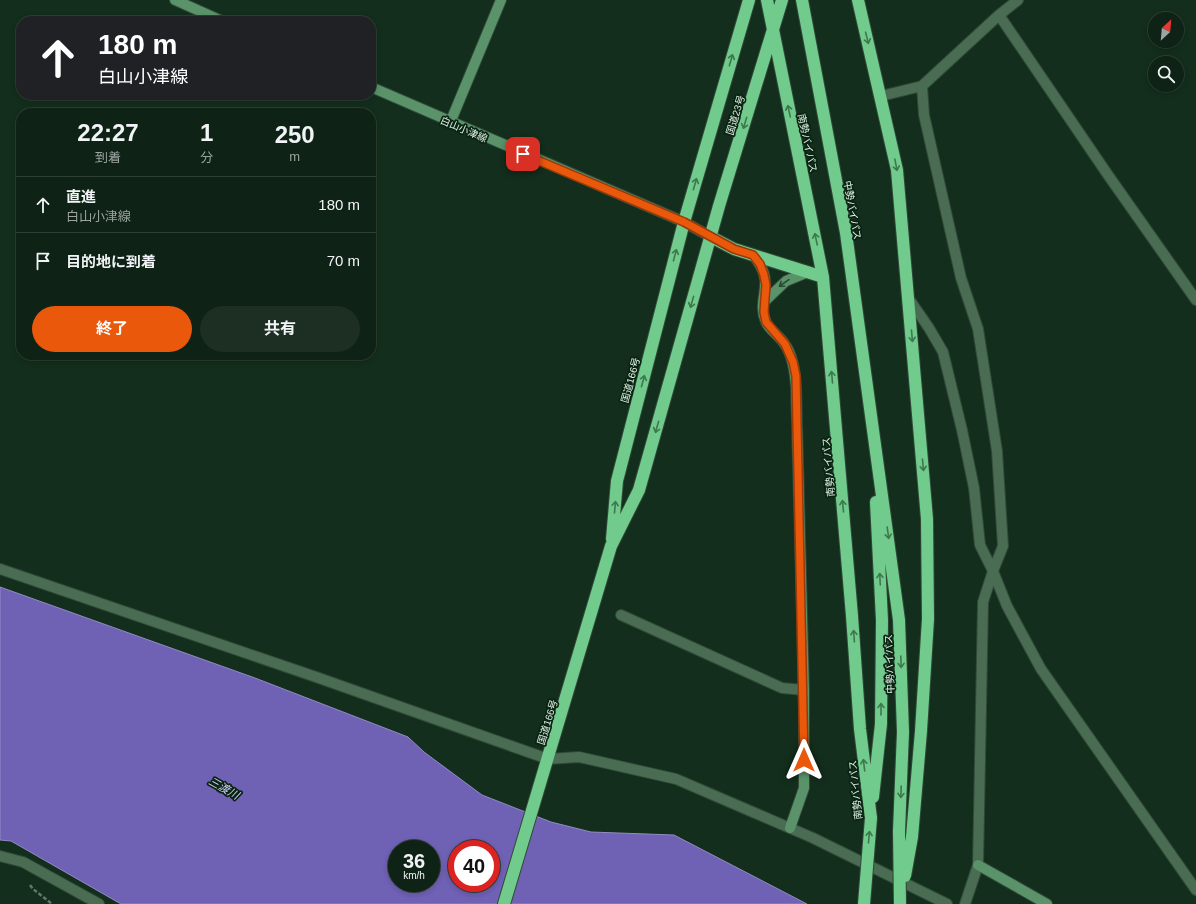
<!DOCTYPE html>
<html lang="ja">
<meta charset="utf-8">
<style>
body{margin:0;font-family:Arial,"Noto Sans JP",sans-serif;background:#1c2f22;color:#f1f3f6;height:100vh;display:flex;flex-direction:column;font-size:15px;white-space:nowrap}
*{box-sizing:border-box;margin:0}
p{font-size:13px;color:#9ba4a0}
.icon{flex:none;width:22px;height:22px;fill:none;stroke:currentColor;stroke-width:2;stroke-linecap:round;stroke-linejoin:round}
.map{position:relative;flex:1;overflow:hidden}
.sheet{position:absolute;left:16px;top:108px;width:360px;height:252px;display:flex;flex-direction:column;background:#0e2215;border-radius:16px;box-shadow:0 2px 6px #0003,0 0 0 1px #2e3f34}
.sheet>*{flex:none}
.guide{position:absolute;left:16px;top:16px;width:360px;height:84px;border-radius:16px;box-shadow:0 2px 6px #0003,0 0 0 1px #2e3f34;background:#202124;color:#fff;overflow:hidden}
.needle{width:26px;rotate:26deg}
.buttons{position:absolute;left:1148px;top:12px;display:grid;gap:8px}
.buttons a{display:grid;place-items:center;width:36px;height:36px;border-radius:50%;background:#0e2215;box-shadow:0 2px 6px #0003,0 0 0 1px #2e3f34;font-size:20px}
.speed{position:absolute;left:388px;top:840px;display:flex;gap:8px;font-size:20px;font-weight:700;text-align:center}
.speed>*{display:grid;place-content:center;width:52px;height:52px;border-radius:50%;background:#0e2215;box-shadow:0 2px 6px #0003,0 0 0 1px #2e3f34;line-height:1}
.speed small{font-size:10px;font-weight:400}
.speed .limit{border:6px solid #d22;background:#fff;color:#111}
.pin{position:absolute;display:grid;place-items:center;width:34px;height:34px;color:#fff;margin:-17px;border-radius:8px;box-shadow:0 2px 6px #0006}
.me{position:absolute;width:44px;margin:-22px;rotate:0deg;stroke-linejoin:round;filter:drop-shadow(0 0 3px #0008)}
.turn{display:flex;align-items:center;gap:14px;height:84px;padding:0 16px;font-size:18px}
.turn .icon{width:52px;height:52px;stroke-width:2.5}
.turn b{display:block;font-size:28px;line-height:34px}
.eta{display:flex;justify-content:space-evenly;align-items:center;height:68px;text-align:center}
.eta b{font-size:24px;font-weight:700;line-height:28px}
.action{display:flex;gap:8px;margin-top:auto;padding:8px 16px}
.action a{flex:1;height:46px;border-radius:24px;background:#ea580c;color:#fff;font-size:16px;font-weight:700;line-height:46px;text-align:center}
.action a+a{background:#1c2f22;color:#f1f3f6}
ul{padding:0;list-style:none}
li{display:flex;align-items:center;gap:12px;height:56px;padding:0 16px;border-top:1px solid #2e3f34}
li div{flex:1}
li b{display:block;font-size:15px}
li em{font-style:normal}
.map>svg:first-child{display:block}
.water{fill:#6f61b4;stroke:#918cc2;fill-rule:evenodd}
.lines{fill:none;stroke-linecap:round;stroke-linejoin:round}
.street-casing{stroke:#304938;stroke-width:12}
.secondary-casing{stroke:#304938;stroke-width:12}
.highway-casing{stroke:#304938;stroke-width:14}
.path{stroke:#607767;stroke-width:2.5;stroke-dasharray:4 2;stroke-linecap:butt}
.street{stroke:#496c52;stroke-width:10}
.secondary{stroke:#5a936a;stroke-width:10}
.highway{stroke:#71cb8c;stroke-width:12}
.highway-bridge-casing{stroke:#304938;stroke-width:14;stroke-linecap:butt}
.highway-bridge{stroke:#71cb8c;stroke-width:12}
.oneway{stroke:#3d784f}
.oneway2{stroke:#254b31}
.route-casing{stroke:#983908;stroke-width:10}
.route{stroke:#ea580c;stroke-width:7}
.labels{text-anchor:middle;stroke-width:3.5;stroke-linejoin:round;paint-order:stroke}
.street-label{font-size:10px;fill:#e1f1e4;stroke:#092412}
.water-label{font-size:11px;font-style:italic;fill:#d4d0fe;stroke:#092412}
</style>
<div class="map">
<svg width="1196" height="904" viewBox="0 0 1196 904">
<rect width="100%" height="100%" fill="#132e1c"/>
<path class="water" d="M0,587L255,678L408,737L424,752L482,795L551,822L591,832L674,835L807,904H121L11,841L0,840ZM397,849H431V883H397ZM457,849H491V883H457Z"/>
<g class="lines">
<defs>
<path id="street" d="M999,15L1108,175L1196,300
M922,86L924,115L961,278L978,329L997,451L1003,546L993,571L1007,606L1041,669L1196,890
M881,96L922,86L999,15L1018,0
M909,299L929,328L943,352L962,430L974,488L980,545L993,571L983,602L978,865L965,904
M0,569L316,677L548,759L579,757L676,779L813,838L947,904
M621,615L782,688L804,690
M0,856L23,862L99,904"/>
<path id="secondary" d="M175,0L222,21
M371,87L684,222L711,237
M450,123L501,0
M753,255C778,284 755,298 766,322C769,329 779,336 784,343C793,355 795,372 796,387L804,690V788L790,828
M764,302L786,281L808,272
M978,865L1047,904"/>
<path id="highway" d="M767,0L823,277L852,616L860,729L871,818
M802,0L846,233L899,620L903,732L899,831
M858,0L897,170L927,519L928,619L921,731L912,837
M711,237L734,249L823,277
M612,539L617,481L684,222L749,0
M873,797L881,724L882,620L876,502
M504,904L611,546L639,490L719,206L782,0"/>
</defs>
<use href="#street" class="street-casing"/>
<use href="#secondary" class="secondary-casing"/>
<use href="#highway" class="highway-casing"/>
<path class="path" d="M30,885L33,889L52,904"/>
<use href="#street" class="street"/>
<use href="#secondary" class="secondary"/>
<use href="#highway" class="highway"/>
<defs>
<path id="highway-bridge" d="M899,831L900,904
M905,876L912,837
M864,904L871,818"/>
</defs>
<use href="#highway-bridge" class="highway-bridge-casing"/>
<use href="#highway-bridge" class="highway-bridge"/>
</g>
<defs><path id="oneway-shaft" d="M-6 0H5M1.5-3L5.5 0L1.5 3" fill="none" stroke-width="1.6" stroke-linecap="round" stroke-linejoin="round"/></defs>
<g class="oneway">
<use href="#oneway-shaft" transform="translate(867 38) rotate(76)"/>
<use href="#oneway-shaft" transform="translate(731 60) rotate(-74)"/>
<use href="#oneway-shaft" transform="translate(789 111) rotate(-102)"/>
<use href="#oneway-shaft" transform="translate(745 123) rotate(107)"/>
<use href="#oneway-shaft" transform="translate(896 165) rotate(79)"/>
<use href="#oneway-shaft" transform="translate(695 184) rotate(-74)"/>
<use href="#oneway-shaft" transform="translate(816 239) rotate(-102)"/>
<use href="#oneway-shaft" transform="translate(675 255) rotate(-75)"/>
<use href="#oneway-shaft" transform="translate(692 302) rotate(106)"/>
<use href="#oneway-shaft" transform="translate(912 336) rotate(85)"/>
<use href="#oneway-shaft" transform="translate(832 377) rotate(-95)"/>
<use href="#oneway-shaft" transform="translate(643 381) rotate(-75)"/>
<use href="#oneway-shaft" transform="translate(657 427) rotate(106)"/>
<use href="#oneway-shaft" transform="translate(923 465) rotate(85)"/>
<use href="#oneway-shaft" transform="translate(843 506) rotate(-95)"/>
<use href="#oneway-shaft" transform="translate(615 507) rotate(-85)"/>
<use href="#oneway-shaft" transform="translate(888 533) rotate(82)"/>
<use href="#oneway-shaft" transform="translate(880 579) rotate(-93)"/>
<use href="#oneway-shaft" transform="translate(854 636) rotate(-94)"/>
<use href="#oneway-shaft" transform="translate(901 662) rotate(88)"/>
<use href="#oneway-shaft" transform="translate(881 709) rotate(-90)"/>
<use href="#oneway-shaft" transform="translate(864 765) rotate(-97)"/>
<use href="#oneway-shaft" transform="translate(901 792) rotate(92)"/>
<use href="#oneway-shaft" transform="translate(869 837) rotate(-85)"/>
</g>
<use class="oneway2" href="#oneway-shaft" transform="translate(784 283) rotate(145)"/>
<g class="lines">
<defs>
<path id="route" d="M523,154L684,222L734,249L753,255L760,264L764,275L766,285L764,312L766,322L785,344L793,362L796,376L804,760"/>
</defs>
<use href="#route" class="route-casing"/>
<use href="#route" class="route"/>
</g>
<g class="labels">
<g class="street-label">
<text transform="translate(735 115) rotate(-73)" y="4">国道23号</text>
<text transform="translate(464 129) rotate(23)" y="4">白山小津線</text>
<text transform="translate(808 143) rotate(78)" y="4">南勢バイパス</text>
<text transform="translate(853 210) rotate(80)" y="4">中勢バイパス</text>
<text transform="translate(630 380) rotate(-75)" y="4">国道166号</text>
<text transform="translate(828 467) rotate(-95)" y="4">南勢バイパス</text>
<text transform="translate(889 664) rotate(-92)" y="4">中勢バイパス</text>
<text transform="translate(547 722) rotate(-73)" y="4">国道166号</text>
<text transform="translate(855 790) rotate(-96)" y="4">南勢バイパス</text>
</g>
<g class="water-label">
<text transform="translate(224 788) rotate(29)" y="4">三渡川</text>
</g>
</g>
</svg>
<div class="buttons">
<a><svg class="needle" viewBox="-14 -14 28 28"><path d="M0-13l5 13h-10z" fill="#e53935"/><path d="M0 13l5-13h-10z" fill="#9ba4a0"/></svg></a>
<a><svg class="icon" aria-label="search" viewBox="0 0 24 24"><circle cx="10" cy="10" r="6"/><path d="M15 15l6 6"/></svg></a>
</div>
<div class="speed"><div>36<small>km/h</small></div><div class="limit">40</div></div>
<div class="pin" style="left:523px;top:154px;background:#d93025"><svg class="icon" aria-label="arrive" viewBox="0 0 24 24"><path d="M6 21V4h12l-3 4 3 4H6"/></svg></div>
<svg class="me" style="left:804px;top:760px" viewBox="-20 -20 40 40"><path d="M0-17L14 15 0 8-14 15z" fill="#ea580c" stroke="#fff" stroke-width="4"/></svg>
<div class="guide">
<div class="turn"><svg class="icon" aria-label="ahead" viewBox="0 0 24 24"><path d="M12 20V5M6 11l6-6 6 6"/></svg><div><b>180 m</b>白山小津線</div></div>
</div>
<section class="sheet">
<div class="eta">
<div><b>22:27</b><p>到着</p></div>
<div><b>1</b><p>分</p></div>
<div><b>250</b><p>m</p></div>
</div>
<ul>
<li><svg class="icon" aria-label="ahead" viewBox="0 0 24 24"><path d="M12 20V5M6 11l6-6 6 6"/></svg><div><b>直進</b><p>白山小津線</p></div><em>180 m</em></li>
<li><svg class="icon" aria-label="arrive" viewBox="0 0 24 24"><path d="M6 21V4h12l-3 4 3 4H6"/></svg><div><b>目的地に到着</b></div><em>70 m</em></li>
</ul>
<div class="action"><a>終了</a><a>共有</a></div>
</section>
</div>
